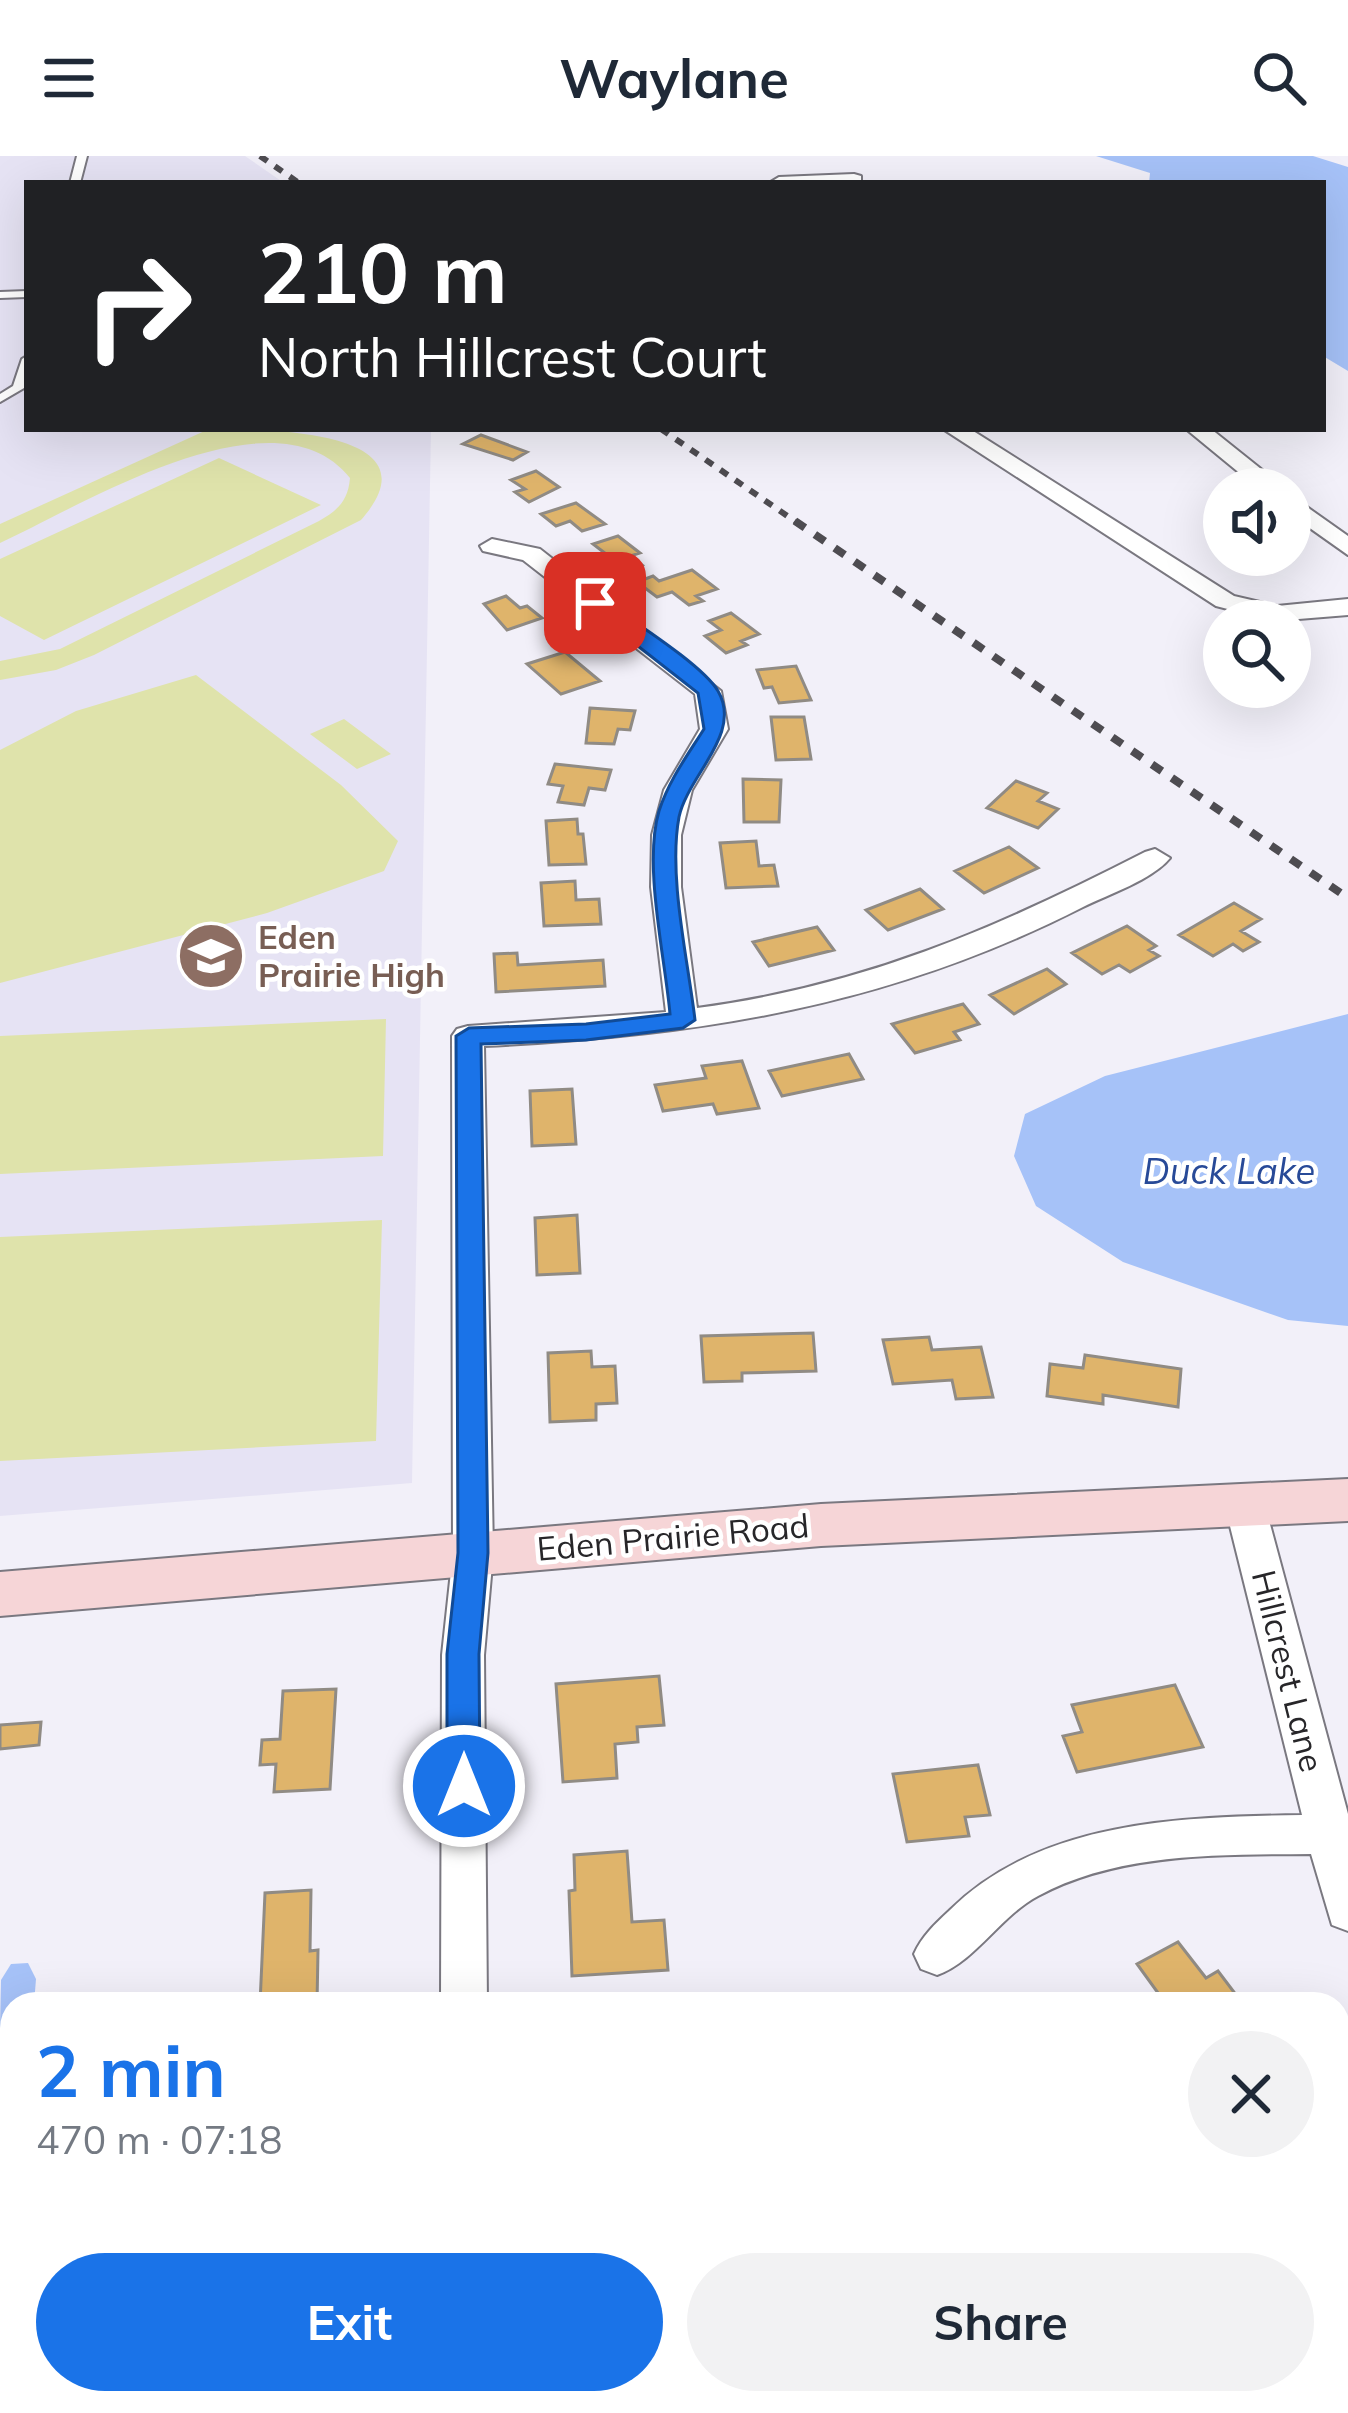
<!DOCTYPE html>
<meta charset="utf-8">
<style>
body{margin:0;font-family:Mulish,sans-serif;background:#f2f2f3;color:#1f2937;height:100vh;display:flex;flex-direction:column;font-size:45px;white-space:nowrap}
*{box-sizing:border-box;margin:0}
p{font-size:39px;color:#747a83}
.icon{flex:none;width:66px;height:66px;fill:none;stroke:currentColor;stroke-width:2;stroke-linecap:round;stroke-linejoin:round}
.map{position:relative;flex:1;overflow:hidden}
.drawer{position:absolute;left:0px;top:1836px;width:1350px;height:423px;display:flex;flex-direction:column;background:#fff;border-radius:36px 36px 0 0;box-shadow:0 12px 48px #0002}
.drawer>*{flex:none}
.top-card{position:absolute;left:24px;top:24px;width:1302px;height:252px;border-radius:0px;box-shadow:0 12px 48px #0002;background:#202124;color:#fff;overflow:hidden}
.buttons{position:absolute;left:1203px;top:312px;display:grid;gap:24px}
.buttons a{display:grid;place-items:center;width:108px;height:108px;border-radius:50%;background:#fff;box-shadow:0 12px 48px #0002;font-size:60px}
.pin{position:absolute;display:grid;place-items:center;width:102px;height:102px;color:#fff;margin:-51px;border-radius:24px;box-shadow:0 6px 18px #0006}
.me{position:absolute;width:132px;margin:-66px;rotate:0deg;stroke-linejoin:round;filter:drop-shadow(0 0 9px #0008)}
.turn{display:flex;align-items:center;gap:42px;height:252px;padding:0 36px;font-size:54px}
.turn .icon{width:156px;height:156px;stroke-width:2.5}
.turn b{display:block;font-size:84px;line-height:102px}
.round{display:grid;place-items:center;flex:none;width:126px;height:126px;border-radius:63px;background:#f2f2f3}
.summary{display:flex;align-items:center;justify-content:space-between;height:204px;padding:0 36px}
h1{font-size:72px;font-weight:700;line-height:90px;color:#1a73e8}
.button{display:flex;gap:24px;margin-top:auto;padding:24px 36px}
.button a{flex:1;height:138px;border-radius:72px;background:#1a73e8;color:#fff;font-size:48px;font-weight:700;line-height:138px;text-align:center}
.button a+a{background:#f2f2f3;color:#1f2937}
header{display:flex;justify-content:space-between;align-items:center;height:156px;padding:0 36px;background:#fff;font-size:54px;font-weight:700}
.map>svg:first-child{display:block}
.built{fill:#e6e3f4}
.green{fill:#dfe3ab}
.water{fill:#a6c2f8}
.building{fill:#dfb46b;stroke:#908b84;stroke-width:3}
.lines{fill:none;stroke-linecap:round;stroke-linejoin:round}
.service-casing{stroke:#7a7880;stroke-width:4}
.minor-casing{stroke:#7a7880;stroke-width:4}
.secondary-casing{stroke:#7a7880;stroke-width:4}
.service{fill:#fff;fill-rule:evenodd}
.minor{fill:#fff;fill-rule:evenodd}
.secondary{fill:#f6d5d7;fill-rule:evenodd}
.rail-far1{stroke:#4e4c51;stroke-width:6;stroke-dasharray:9 9;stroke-linecap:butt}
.rail{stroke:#4e4c51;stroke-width:8;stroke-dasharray:12 12;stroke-linecap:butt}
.route{fill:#1a73e8;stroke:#114b97;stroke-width:3}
.labels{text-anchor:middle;stroke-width:9;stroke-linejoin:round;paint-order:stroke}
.education-label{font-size:33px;font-weight:bold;fill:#785e54;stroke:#fff;text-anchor:start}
.street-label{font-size:33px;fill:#272629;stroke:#fff}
.water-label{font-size:36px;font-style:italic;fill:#284a98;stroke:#fff}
</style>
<header><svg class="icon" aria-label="menu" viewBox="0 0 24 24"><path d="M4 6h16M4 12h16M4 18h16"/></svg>Waylane<svg class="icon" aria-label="search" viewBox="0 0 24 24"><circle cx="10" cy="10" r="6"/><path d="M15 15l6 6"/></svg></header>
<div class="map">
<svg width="1348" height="2257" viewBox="0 0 1348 2257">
<rect width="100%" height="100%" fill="#f2f0f9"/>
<path class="built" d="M0,0H245L284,27H27V273H431L412,1327L0,1360Z"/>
<path class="green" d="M209,273C258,273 443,271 361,364L94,499L56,514L0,524V505L60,493L319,365C338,354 348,345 350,322C275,228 83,349 0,387V368Z
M219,302L321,349L44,484L0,460V403Z
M196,519L341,629L398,685L384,715L267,757L0,827V594L76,555Z
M344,563L391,598L357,613L310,578Z
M386,863L383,1000L0,1018V880Z
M382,1064L376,1285L0,1305V1081Z"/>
<path class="water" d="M1096,0H1313L1348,11V215L1323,200V27H1149L1150,17Z
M1348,858V1170L1288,1164L1123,1106L1036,1050L1014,1000L1025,958L1105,920Z
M28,1807L36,1823L34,1848H12V1875H0L1,1824L11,1808Z"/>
<path class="building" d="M481,279L527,296L513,304L463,288Z
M536,315L559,331L529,346L515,336L525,333L511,324Z
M576,347L605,368L582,375L570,365L556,370L541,358Z
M618,380L640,397L630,400L642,409L627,414L593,388Z
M692,414L717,433L696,440L703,445L689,449L672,436L657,441L637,426L653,420L659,425Z
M506,440L520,452L527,450L542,462L507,474L484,448Z
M731,457L759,478L741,485L747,489L726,497L705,480L721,474L709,465Z
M565,496L600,525L561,538L527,508Z
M796,510L811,544L779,547L772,531L764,532L757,514Z
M590,552L635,555L630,574L618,573L614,588L586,587Z
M771,561H804L811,603L776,604Z
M555,608L611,614L605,634L589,632L584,649L558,646L563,630L548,628Z
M743,623L781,624L779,666H744Z
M1016,625L1047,637L1038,645L1058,653L1038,672L987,652Z
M577,663L578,678H583L586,708L549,709L546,665Z
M756,685L759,710L774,709L778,730L726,732L720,687Z
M1009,691L1038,712L984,737L955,715Z
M575,725L576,744L599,743L601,768L544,770L541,727Z
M920,733L943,753L888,774L866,754Z
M1234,747L1261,763L1241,775L1259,786L1243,795L1233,788L1213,800L1179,779Z
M1127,770L1156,790L1149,794L1159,800L1130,816L1119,809L1102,818L1072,797Z
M817,771L834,794L769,810L753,786Z
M517,797L518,809L603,804L605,830L496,836L494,798Z
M1047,813L1066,828L1014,858L990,839Z
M963,848L979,868L954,876L960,884L915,897L892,868Z
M849,898L863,923L782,940L769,915Z
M742,905L759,952L717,958L713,948L663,955L655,929L706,922L702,910Z
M572,933L576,988L532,990L530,935Z
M577,1059L580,1117L537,1119L535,1062Z
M813,1177L816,1215L742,1217V1225L704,1226L701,1180Z
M929,1181L932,1194L981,1191L993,1241L956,1243L952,1224L893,1228L883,1184Z
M591,1195L592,1211L615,1210L617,1247L596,1248V1264L550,1266L548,1197Z
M1085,1199L1181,1213L1178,1251L1103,1239V1248L1047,1240L1050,1208L1083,1212Z
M659,1520L664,1569L637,1571L638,1586L615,1588L617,1622L563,1626L556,1528Z
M1175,1529L1203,1591L1077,1616L1063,1580L1082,1576L1072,1549Z
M336,1533L330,1633L274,1636L276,1608L260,1609L262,1584L280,1583L283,1535Z
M41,1566L39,1589L0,1593V1569Z
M978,1609L990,1659L965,1661L969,1680L907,1686L893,1618Z
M627,1695L632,1766L664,1764L668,1814L572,1820L569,1735L575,1734L574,1699Z
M311,1734L310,1795L318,1794L317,1848H260L265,1737Z
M1178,1786L1206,1822L1218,1815L1243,1848H1166L1137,1808Z
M208,2247H292V2257H207Z
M598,2247H658L659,2257H599Z
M1234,2247H1305L1307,2257H1236Z"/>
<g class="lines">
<defs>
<path id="service" d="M77,0H87L80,27H70Z
M27,135V141L0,142V136Z
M27,200L24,232L0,246V238L13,230L22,203Z"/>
<path id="minor" d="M854,18L861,20V27H769L779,21Z
M943,273H970L1234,440L1277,450L1348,443V459L1274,465L1216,450Z
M1186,273H1211L1286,333H1259Z
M1290,339L1348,380V399L1290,358Z
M492,383L540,393L721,535L728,573L692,634L681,679V731L697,852C864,830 997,772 1145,696L1155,693L1170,702C1152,724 1109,738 1083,751C889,850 700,880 484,890L493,1397L484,1499L487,1848H441L442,1499L453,1397L452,880L457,873L468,870L666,856L651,731L652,679L664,634L700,573L695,538L523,404L483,395L480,390Z
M1244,1331L1258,1335L1264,1346L1348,1658V1775L1332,1769L1311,1698C1222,1699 1119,1696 1038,1740C1000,1760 976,1805 937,1819L921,1813L914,1798C922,1780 935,1768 949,1755C1040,1664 1181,1661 1302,1659L1224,1346L1230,1335Z
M439,2247H493V2257H439Z"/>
<path id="secondary" d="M1348,1323V1365L821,1390L0,1460V1416L821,1348Z"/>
</defs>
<use href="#service" class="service-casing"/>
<use href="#minor" class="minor-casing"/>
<use href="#secondary" class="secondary-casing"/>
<use href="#service" class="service"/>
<use href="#minor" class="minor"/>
<use href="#secondary" class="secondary"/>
<path class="rail-far1" d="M260,0L299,27
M661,273L799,368"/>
<path class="rail" d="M795,365L1348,742"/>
</g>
<path class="route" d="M588,443H602C629,463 702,508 718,535C743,578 688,619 679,661C668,720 688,804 695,864L683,872L586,884L481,888L488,1397L479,1498L480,1630L475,1640L464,1644L452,1640L447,1630V1498L458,1397L456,880L469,872L586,868L670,858C665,801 643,709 659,655C669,624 687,600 704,573L698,537L588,451Z"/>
<defs>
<symbol id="school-disc" viewBox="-11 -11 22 22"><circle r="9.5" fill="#8d6e63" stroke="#fff"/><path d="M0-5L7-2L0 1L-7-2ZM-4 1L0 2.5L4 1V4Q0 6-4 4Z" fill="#fff"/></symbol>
</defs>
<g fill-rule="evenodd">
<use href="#school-disc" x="173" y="762" width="76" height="76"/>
</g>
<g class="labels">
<g class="education-label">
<text x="258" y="793">Eden<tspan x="258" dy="38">Prairie High</tspan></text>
</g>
<g class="street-label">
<text transform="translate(673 1381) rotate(-5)" y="12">Eden Prairie Road</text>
<text transform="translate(1288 1515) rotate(76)" y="12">Hillcrest Lane</text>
</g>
<g class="water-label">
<text x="1229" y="1028">Duck Lake</text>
</g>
</g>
</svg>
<div class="buttons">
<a><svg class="icon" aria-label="sound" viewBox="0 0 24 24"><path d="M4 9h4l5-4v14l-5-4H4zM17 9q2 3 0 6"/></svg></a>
<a><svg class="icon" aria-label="search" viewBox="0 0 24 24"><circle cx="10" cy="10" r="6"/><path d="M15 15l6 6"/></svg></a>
</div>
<div class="pin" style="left:595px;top:447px;background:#d93025"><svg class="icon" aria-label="arrive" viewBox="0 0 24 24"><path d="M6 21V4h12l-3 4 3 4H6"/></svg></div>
<svg class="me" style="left:464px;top:1630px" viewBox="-20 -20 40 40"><circle r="17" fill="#1a73e8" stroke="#fff" stroke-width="3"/><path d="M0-11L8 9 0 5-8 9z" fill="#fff"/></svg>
<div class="top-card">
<div class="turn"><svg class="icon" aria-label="right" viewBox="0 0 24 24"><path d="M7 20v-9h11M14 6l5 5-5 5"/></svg><div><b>210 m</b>North Hillcrest Court</div></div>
</div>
<section class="drawer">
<div class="summary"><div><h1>2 min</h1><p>470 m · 07:18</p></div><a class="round"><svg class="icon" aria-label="close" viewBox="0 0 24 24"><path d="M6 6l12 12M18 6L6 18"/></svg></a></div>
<div class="button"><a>Exit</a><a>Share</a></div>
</section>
</div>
